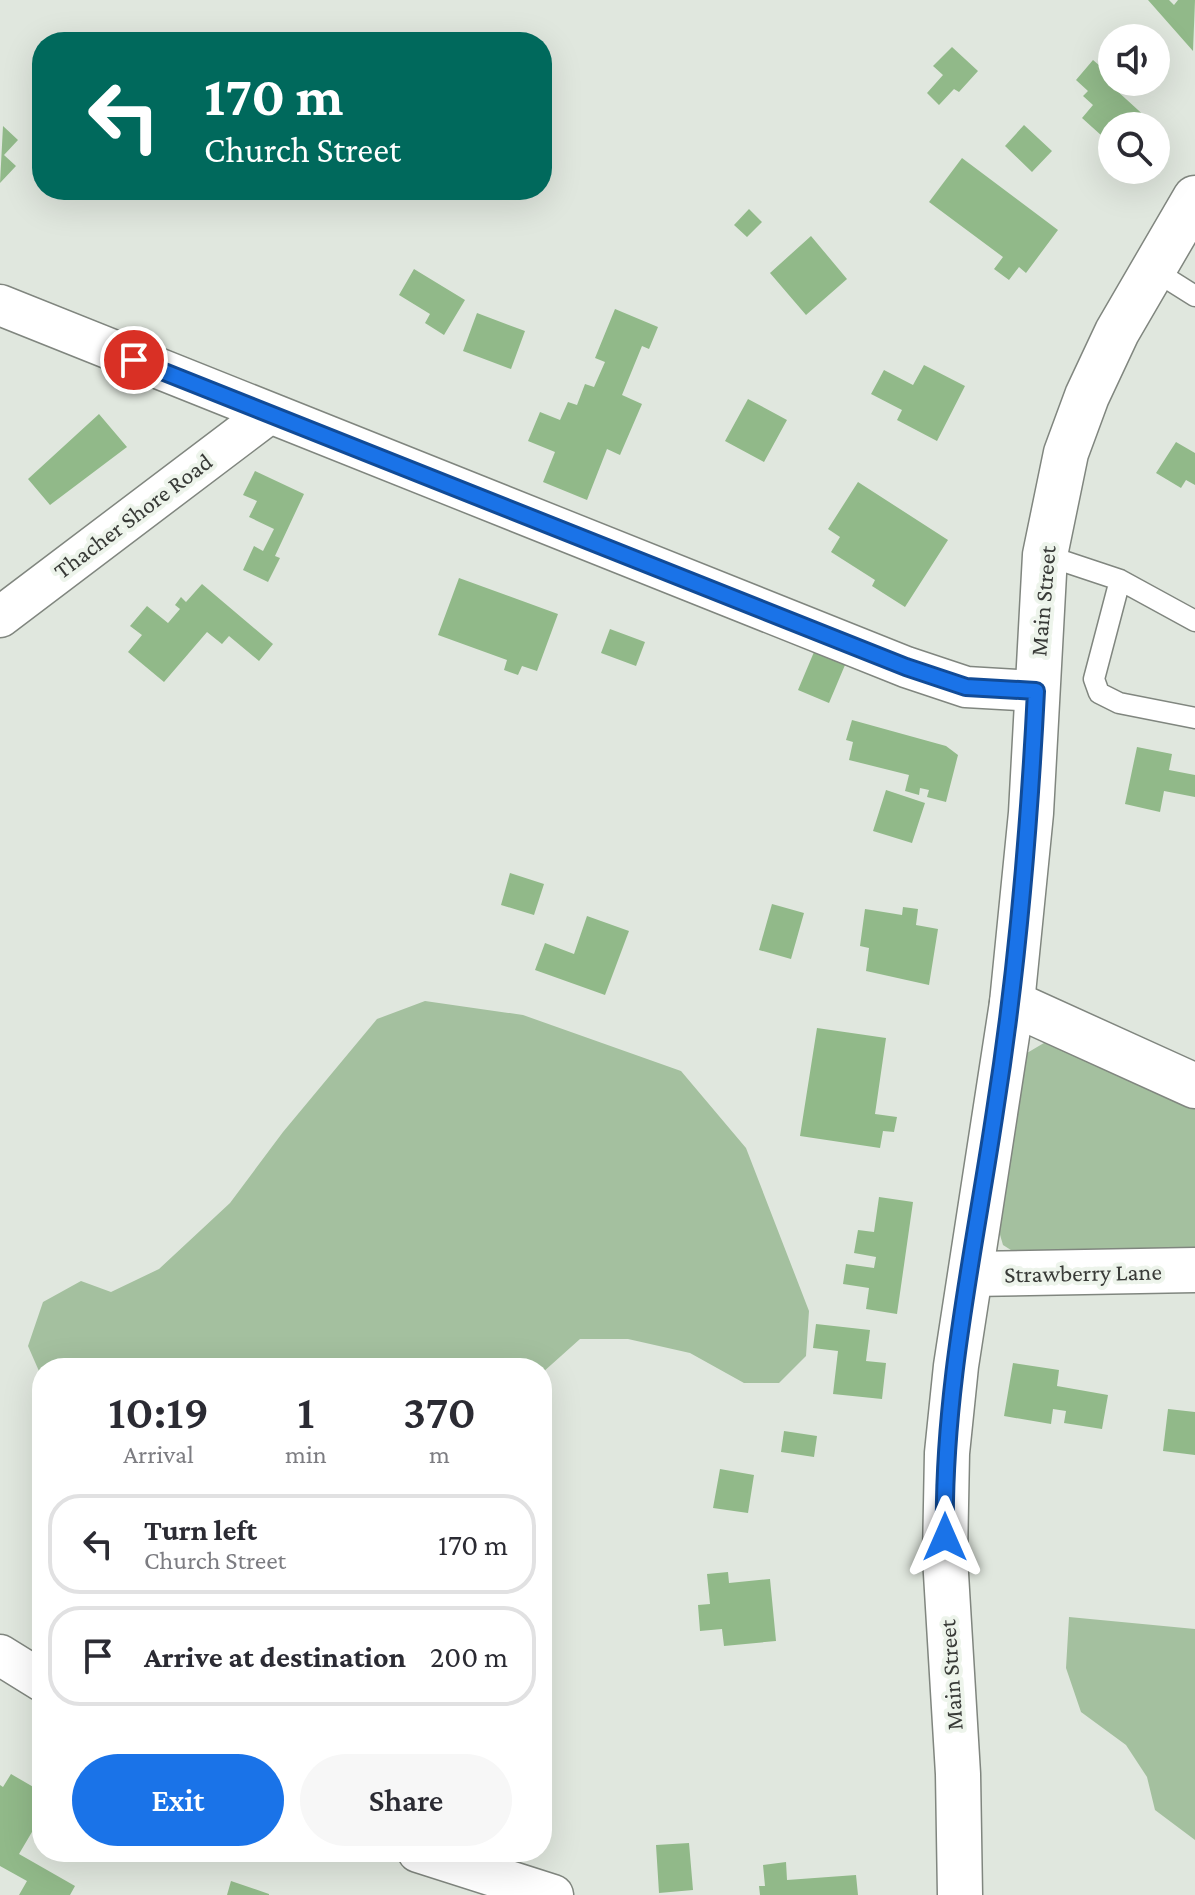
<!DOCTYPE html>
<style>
body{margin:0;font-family:"Crimson Pro",serif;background:#f7f7f7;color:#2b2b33;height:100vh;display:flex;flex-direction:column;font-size:30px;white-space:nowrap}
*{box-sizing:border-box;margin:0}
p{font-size:26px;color:#7c7c81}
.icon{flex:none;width:44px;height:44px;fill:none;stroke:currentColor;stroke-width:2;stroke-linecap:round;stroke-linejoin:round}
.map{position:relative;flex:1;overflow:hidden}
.sheet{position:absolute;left:32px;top:1358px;width:520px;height:504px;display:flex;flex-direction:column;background:#fff;border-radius:32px;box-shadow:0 8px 32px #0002}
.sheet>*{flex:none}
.hud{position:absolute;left:32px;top:32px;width:520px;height:168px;border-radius:32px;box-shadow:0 8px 32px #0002;background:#00695c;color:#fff;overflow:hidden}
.tools{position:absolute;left:1098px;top:24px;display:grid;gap:16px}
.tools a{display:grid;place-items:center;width:72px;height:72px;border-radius:50%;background:#fff;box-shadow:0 8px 32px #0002;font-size:40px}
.pin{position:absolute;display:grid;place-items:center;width:68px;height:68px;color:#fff;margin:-34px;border:4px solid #fff;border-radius:50%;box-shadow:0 2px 8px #0007}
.me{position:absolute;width:88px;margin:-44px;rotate:0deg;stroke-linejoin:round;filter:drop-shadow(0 0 6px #0008)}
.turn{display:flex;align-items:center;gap:28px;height:168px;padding:0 40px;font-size:36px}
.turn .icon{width:104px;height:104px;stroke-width:2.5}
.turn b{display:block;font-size:56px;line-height:68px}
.eta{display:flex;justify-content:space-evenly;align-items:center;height:136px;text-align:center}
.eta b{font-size:48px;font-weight:600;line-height:56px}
.cta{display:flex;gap:16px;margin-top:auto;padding:16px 40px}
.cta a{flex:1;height:92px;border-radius:48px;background:#1a73e8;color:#fff;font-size:32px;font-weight:600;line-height:92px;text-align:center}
.cta a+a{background:#f7f7f7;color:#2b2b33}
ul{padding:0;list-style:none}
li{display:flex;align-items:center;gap:24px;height:100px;margin:0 16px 12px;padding:0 24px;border:4px solid #e1e1e2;border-radius:32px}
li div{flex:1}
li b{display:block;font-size:30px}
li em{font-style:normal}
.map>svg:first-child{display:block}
.green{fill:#a4c09f}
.building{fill:#91b989}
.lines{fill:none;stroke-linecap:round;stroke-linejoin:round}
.service-casing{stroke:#80867f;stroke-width:23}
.minor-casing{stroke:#80867f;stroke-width:43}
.tertiary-casing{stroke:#80867f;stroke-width:47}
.secondary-casing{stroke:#80867f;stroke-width:47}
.service{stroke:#fff;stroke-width:20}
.minor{stroke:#fff;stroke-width:40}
.tertiary{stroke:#fff;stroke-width:44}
.secondary{stroke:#fff;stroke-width:44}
.route-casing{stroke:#114b97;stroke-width:20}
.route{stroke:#1a73e8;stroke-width:14}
.labels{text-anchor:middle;stroke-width:8;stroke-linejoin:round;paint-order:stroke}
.street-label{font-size:24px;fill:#383a37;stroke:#edf4eb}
</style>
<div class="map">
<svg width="1195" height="1895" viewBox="0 0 1195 1895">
<rect width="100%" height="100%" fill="#e0e7de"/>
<path class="green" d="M425,1001L523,1015L681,1071L746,1148L809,1311L806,1356L779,1383H744L690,1353L628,1339H580L542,1373V1368H42V1378L28,1346L43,1302L81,1281L111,1292L159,1269L230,1203L283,1132L377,1019Z
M1049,1040L1195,1097V1253L1019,1255L1003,1245L998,1228L1022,1066L1027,1053Z
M1069,1617L1195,1629V1840L1155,1810L1147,1777L1126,1745L1081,1712L1066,1668Z"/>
<path class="building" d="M1148,0H1169L1174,5L1178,0H1195L1193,51Z
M952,47L978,71L959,92L954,89L939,105L927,93L943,75L933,66Z
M1093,60L1107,72L1112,66V82H1121L1115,89L1149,120L1144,126H1112V145L1082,118L1093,105L1083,96L1088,91L1076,80Z
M1024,125L1052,151L1032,172L1005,146Z
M3,126L18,140L4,155L16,166L0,183Z
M962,158L1058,230L1026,273L1019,267L1009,280L994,269L1003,257L929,202Z
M749,209L762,222L747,237L734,225Z
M811,236L847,279L806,315L770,273Z
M414,269L465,300L444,335L425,323L430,314L399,295Z
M615,309L658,327L649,349L642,346L622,395L642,404L620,455L607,449L587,500L543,482L555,452L528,441L540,412L560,420L568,402L577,405L585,384L594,387L605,362L595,358Z
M477,313L525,331L511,369L463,351Z
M924,365L965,386L937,441L897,420L902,410L871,394L884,370L913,385Z
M748,399L787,420L764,462L725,441Z
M99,414L127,447L50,505L28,479Z
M1176,442L1195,453V485L1186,480L1181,488L1156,473Z
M255,471L304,494L275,556L280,558L268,582L243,570L254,546L263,551L274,529L249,517L257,501L243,495Z
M858,482L948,540L905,607L872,586L875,580L831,552L840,537L828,529Z
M459,578L558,614L537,671L522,666L518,675L504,670L507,660L438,635Z
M202,584L273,644L259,661L229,636L222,644L207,632L164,682L128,652L142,635L130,626L147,606L168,623L180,609L175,605L181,597L186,602Z
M610,629L645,642L636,666L601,653Z
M814,652L845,665L829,703L798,690Z
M852,720L946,746L958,755L946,802L927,797L929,790L920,788L919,795L905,791L909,775L849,760L853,742L846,740Z
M1137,747L1172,754L1169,770L1195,775V797L1164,791L1160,812L1125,804Z
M886,790L925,803L912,843L873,831Z
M510,873L544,884L534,915L501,905Z
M772,904L804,913L791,959L759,950Z
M903,907L918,909L916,925L938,929L929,985L866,971L869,948L860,946L865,909L902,915Z
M587,916L629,931L605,995L535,970L545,943L574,954Z
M817,1028L886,1038L875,1114L897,1117L894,1132L883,1131L880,1148L800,1136Z
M879,1197L913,1202L897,1314L866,1309L869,1288L843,1284L846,1264L874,1268L876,1257L854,1253L858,1230L874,1232Z
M816,1324L870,1330L866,1361L886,1363L882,1399L833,1394L838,1351L813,1348Z
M1013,1363L1059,1370L1057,1386L1108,1395L1102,1429L1064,1423L1066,1411L1053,1409L1051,1424L1004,1416Z
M1168,1409L1195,1412V1455L1163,1451Z
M784,1431L817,1436L814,1457L781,1452Z
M720,1469L754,1475L748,1513L713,1508Z
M728,1572L729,1583L770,1579L776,1641L724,1646L722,1629L700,1631L698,1605L710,1604L707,1574Z
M11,1774L42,1792V1815L19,1854L75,1886L70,1895H19L27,1881L0,1866V1785L3,1787Z
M689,1843L693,1890L659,1893L656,1845Z
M786,1862L787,1880L856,1875L858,1895H760L759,1886H765L763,1865Z
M231,1881L269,1894V1895H227Z"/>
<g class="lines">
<defs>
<path id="service" d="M1152,269L1195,296
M1045,555L1120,580L1195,621
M1120,580L1094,679L1099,693L1119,703L1195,718"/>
<path id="minor" d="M0,305L906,667L966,687L1036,691
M0,617L267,415
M0,1655L42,1681
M418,1852L553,1895"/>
<path id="tertiary" d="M1012,1003L1195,1086
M971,1274L1195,1270"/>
<path id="secondary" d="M960,1895L958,1774L945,1557L947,1453L956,1366L1012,1003L1031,813L1045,555L1066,453L1087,396L1117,332L1195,198"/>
</defs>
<use href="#service" class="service-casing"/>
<use href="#minor" class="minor-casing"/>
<use href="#tertiary" class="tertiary-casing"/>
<use href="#secondary" class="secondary-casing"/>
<use href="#service" class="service"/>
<use href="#minor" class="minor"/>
<use href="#tertiary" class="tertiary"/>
<use href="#secondary" class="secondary"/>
</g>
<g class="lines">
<defs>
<path id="route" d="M134,360L906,667L966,687L1036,691C1029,832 1017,972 995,1111C974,1252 942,1394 945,1537"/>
</defs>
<use href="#route" class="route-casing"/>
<use href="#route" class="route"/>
</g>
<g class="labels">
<g class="street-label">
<text transform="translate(133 516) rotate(-37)" y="8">Thacher Shore Road</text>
<text transform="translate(1043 601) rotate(-85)" y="8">Main Street</text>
<text transform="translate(1083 1273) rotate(-1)" y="8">Strawberry Lane</text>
<text transform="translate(951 1675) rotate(-94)" y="8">Main Street</text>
</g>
</g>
</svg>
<div class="tools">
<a><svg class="icon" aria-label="sound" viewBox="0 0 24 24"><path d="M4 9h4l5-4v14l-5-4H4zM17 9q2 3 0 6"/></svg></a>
<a><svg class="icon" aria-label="search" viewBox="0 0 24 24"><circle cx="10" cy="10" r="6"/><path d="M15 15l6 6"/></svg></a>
</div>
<div class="pin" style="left:134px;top:360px;background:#d93025"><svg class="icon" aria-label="arrive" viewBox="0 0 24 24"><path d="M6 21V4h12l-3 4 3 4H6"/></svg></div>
<svg class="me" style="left:945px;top:1537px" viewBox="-20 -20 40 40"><path d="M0-17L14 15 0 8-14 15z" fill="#1a73e8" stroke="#fff" stroke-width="4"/></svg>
<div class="hud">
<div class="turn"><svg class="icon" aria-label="left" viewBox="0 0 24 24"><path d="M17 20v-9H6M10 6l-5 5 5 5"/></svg><div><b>170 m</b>Church Street</div></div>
</div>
<section class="sheet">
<div class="eta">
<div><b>10:19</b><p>Arrival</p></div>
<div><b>1</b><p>min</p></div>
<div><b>370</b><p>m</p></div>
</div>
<ul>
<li><svg class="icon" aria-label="left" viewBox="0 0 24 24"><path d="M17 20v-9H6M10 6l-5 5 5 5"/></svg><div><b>Turn left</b><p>Church Street</p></div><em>170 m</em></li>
<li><svg class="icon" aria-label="arrive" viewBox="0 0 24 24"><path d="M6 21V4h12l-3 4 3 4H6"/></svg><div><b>Arrive at destination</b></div><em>200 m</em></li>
</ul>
<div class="cta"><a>Exit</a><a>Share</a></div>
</section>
</div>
